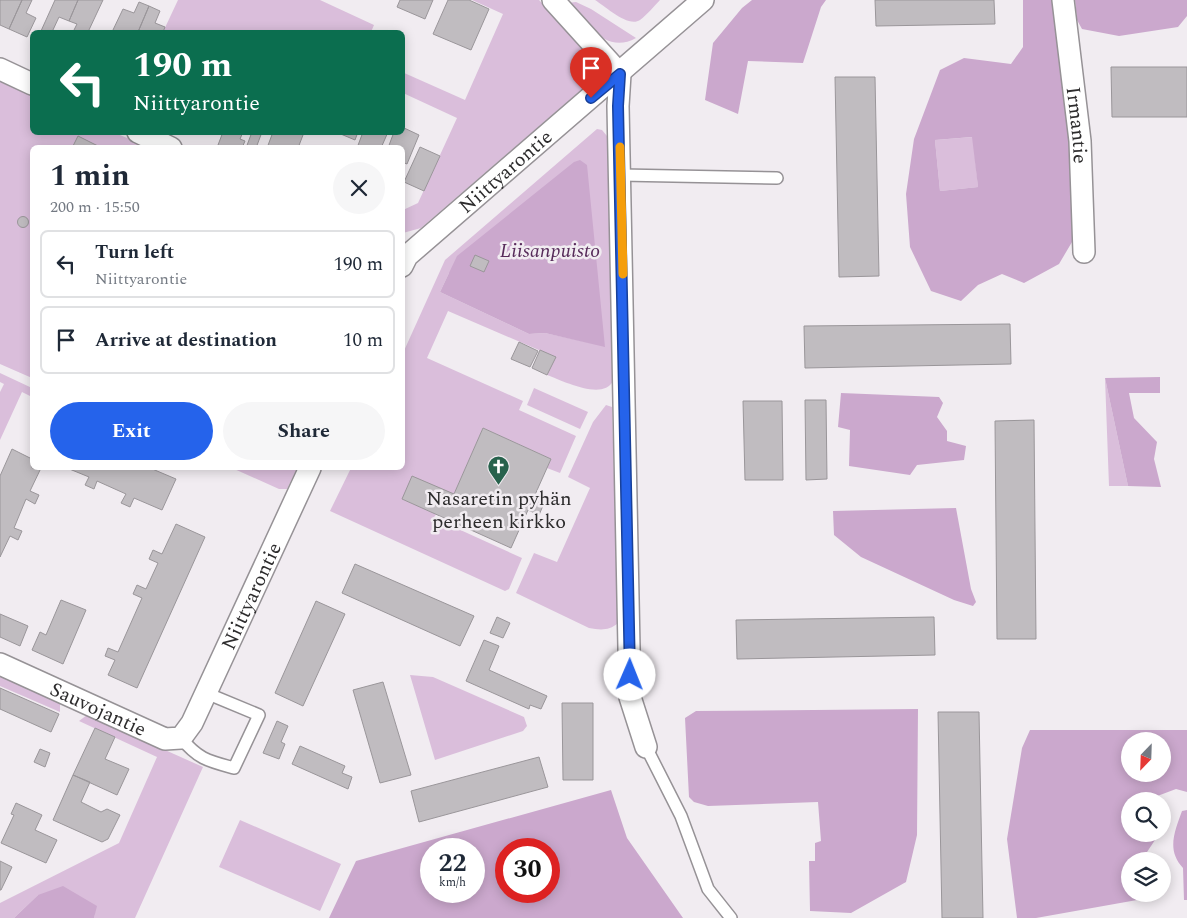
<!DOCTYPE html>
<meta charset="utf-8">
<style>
body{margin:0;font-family:Spectral,serif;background:#f6f6f7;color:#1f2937;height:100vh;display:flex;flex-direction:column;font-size:19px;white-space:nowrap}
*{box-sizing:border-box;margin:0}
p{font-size:16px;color:#747a83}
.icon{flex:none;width:28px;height:28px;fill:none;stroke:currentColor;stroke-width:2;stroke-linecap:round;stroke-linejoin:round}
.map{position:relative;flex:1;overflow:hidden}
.details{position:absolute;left:30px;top:145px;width:375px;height:325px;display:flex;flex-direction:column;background:#fff;border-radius:8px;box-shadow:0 2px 12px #0003}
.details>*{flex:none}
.banner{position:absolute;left:30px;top:30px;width:375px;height:105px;border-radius:8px;box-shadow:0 2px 12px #0003;background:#0b6e4f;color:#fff;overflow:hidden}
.needle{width:32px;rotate:203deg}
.controls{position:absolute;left:1121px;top:732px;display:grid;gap:10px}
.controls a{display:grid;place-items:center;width:50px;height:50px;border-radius:50%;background:#fff;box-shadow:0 2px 12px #0003;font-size:25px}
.speed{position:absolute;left:420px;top:838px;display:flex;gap:10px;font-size:25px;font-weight:700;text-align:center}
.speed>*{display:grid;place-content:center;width:65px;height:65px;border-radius:50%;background:#fff;box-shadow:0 2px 12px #0003;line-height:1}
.speed small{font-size:12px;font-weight:400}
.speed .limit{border:8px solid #d22;background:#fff;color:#111}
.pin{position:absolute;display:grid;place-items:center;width:42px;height:42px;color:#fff;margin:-51px -21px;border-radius:50% 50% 50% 0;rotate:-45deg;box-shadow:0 0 5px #0007}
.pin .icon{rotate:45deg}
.me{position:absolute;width:55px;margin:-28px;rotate:1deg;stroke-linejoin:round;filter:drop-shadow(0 0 4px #0008)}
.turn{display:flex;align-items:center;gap:18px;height:105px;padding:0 20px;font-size:22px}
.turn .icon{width:65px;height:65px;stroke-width:2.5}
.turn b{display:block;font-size:35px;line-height:42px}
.round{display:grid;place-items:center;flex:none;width:52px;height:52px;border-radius:26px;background:#f6f6f7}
.summary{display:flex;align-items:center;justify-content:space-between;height:85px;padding:0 20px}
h1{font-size:30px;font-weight:700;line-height:38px}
.cta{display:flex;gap:10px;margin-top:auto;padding:10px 20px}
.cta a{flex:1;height:58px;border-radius:30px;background:#2563eb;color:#fff;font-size:20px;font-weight:700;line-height:58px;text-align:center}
.cta a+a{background:#f6f6f7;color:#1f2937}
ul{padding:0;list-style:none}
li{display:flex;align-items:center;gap:15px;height:68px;margin:0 10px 8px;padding:0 10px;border:2px solid #e0e1e3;border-radius:8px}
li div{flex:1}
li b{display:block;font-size:19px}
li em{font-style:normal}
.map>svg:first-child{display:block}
.green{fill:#dabedb;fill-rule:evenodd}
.forest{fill:#cba8cd;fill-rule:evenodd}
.building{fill:#c0bcc0;stroke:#9a969a}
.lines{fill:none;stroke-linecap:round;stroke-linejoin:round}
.service-casing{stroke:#969296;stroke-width:14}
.minor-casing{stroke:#969296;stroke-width:24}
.service{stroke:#fff;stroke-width:11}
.minor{stroke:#fff;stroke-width:21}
.route-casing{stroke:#184099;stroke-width:12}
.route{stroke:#2563eb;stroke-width:9}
.slow{stroke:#f59e0b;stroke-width:9}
.labels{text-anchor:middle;stroke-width:5;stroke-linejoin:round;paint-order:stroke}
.street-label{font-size:20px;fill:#2d2c2d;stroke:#f1ecf1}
.park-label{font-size:20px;font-style:italic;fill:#572b5a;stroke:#f1ecf1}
.poi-label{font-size:20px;fill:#2d2c2d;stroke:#f1ecf1}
</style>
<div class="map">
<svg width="1187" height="918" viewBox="0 0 1187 918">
<rect width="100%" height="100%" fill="#f1ecf1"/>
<path class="green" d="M178,0H320L374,25L371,32H192L186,30L184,32H163Z
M472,0H539L592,56L594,65L588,84L421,228L403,233V210L418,203L457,118L403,93L402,72L465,100L503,14Z
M595,0H660C654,6 647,15 640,20C628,28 605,6 595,0Z
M576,2L591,9L636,38C606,55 586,23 567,3Z
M0,82L32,96V132L115,133L149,147L32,148V378L0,364Z
M597,129L602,130L607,136L609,145L613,381C603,401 563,381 547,375L555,357L448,311L427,358L523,401L519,410L576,436L560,473L547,468L551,459L483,428L454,494L402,499L436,514L434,518L522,558L509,589L505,591L330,511L351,468H402L403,353L445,260ZM449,273L605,346L545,333L529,334L440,292Z
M973,137L978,187L940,191L935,140Z
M0,373L32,388V397L22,392L0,440V392L4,384L0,382Z
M1105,378L1128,486H1109Z
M534,388L588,412L580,429L527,405Z
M606,405L612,407L618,623C609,631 600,630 589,628L516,593L534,553L557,562L590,488L568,477L593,422Z
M232,468H297L287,489H279Z
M410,675L433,677L524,717L527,726L523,731L435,760Z
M0,676L60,703V712L0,686Z
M87,715L203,767L135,918H94L96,906L38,895L14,918H0V903L119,843L157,757L79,721Z
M240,820L341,864L320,911L219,867Z"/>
<path class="forest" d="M752,0H826L821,7L803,63L748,61L738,114L705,100L713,43L742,8Z
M1023,0H1054L1072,169V242L1059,264L1024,283L1002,274L978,285L961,301L931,291L910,247L906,194L914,139L940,70L964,58L1011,64L1023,47ZM972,137L978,187L940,191L935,140Z
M1075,0H1187V16L1178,27L1119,36L1082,29L1077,20Z
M580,160L587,165L605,347L545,333L529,334L440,292L457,256L574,162Z
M1160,377V393H1129L1134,418L1157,442L1154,459L1161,487L1128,486L1105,378Z
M841,393L939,397L943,403L937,417L947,431V441L966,446L964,460L917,465L910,475L849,466L850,430L838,427Z
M956,508L971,589L976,602L973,606L954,600L861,557L834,535L833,511Z
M918,709L917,835L906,882L851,913L810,911L809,861H815V843L821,841L818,802L708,806L694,802L689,797L685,718L696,711Z
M1030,730H1187V792L1176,789L1152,798L1150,801H1130V834H1153L1155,840L1141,861H1130V894H1138L1137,900L1036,918H1017L1007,839L1022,748ZM1130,741H1162V774H1130Z
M611,790L627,838L683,918H329L356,861ZM431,849H474V891H431ZM506,849H549V891H506Z
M1187,810V900H1184L1183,868C1166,850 1175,831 1182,811Z
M63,886L97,906L94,918H14L38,895Z"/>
<path class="building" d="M0,0H22L9,29L0,25Z
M22,0H32L26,13L36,18L27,37L9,29Z
M55,0H78L69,21L59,17L52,32H44L41,31Z
M78,0H103L88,32H73L77,24L69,21Z
M400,0H433L425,19L397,7Z
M448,0H469L489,9L471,50L433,34Z
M875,0H994L995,24L876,26Z
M139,2L149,6L138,32H112L123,9L134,13Z
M149,6L160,11L155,23L165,27L163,32H138Z
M1111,67H1187V117H1112Z
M835,77H875L879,276L839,277Z
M402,127L419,135L407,164L402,162V148H388L394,132H402Z
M223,132H243L240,139L245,141L242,148H224L218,145Z
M252,132H262L256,148H246Z
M273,132H298L303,135L298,148H267Z
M336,132H358L355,140Z
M363,132H388L381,148H357Z
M78,136L102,148H72Z
M420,147L440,156L424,191L404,182Z
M17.5 222a5.5 5.5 0 1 1 11 0a5.5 5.5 0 1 1-11 0Z
M475,255L489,261L484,272L470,266Z
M1010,324L1011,364L805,368L804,326Z
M519,342L538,351L530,367L511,359Z
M540,350L556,357L547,375L532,368Z
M805,400H826L827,479L806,480Z
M743,401H782L783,480H745Z
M1034,420L1036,639H997L995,421Z
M483,428L551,459L534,497L545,501L539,515L528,510L511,548L402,499L412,476L454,494Z
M12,449L32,459V468H41L30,491L39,495L35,504L26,499L14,528L22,531L18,540L10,536L0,557V476Z
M67,468H150L176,479L162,510L134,498L130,507L121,503L126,494L97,481L94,489L85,485L89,477Z
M176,524L205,537L137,688L108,675L115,660L105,656L108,648L118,652L142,598L133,594L137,585L146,589L158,563L149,559L153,550L162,554Z
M355,564L474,616L460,646L342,593Z
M61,600L86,610L63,664L32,650L40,632L46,635Z
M316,601L345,614L303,706L275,693Z
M0,614L28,626L20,646L0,637Z
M497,617L510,623L503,638L490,633Z
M934,617L935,655L737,659L736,620Z
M484,640L499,646L489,670L547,696L541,709L530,705L529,709L466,681Z
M383,682L411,775L380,783L353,690Z
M0,688L59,714L51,732L0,709Z
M562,703H593V780H563Z
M938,712H979L983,918H942Z
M277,721L288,726L281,742L285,744L279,759L263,753Z
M95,728L115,737L105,759L129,769L117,795L73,775Z
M300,746L345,766L342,773L352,777L348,789L292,764Z
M40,749L50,753L45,767L34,762Z
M539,757L548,787L419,822L411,791Z
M73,775L90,782L81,802L101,812L107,809L120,815L108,839L102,842L53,820Z
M16,803L42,815L35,830L57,840L46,863L1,843L14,815L11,814Z
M0,861L12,867L1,890H0Z"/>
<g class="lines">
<defs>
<path id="service" d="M621,175L777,178
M181,738C198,759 208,761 234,768L259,715L206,693
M646,747L681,816L708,889L731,918"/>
<g id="minor">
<path d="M553,0L620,74L618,106L630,697L646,747"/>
<path id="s1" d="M1063,0L1080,141L1084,252"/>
<path d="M0,69L32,84"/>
<path d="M138,132L171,148"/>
<path id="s2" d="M402,266L407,256L703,0"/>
<path id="s3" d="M0,664L165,739L181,738L192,723L310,468"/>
</g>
</defs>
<use href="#service" class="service-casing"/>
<use href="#minor" class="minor-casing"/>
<use href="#service" class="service"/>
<use href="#minor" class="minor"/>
</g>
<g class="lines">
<defs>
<path id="route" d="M591,98L620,74L618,106L630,675"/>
</defs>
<use href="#route" class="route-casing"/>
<use href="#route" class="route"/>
<path class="slow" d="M620,147L623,274"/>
</g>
<defs>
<symbol id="church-pin" viewBox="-11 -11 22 30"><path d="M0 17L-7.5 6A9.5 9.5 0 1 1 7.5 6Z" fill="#27624c" stroke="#f1ecf1"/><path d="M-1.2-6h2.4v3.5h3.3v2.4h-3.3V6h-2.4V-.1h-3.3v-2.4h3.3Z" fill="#fff"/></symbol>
</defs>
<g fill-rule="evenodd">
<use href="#church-pin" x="486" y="454" width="25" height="34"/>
</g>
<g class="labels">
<g class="street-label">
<text dy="7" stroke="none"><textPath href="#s1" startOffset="126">Irmantie</textPath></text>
<text dy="7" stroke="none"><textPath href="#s2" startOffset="141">Niittyarontie</textPath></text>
<text dy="7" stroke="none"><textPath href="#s3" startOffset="356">Niittyarontie</textPath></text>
<text dy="7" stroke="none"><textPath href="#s3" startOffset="108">Sauvojantie</textPath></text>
</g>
<g class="park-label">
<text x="550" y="257">Liisanpuisto</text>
</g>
<g class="poi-label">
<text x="499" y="505">Nasaretin pyhän<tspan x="499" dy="23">perheen kirkko</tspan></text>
</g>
</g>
</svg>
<div class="controls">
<a><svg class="needle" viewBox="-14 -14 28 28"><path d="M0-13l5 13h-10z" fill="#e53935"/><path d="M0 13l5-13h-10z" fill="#747a83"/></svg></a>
<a><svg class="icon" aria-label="search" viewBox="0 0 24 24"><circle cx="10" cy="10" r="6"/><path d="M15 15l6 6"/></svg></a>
<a><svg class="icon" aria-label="layers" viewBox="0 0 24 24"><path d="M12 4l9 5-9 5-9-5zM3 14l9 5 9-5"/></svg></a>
</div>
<div class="speed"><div>22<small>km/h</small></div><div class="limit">30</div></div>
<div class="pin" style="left:591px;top:98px;background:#d93025"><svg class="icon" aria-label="arrive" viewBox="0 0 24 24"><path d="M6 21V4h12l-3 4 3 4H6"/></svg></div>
<svg class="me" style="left:630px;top:675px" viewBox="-20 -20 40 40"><circle r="19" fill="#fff"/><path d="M0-13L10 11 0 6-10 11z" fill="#2563eb"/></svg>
<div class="banner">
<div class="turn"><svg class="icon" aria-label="left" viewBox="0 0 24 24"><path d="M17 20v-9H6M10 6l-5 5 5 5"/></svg><div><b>190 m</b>Niittyarontie</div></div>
</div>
<section class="details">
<div class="summary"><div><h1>1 min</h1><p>200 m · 15:50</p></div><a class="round"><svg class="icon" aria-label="close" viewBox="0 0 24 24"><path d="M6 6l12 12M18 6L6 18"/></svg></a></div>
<ul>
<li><svg class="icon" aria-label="left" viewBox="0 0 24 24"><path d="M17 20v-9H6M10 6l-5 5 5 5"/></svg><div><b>Turn left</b><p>Niittyarontie</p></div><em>190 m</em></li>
<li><svg class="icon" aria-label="arrive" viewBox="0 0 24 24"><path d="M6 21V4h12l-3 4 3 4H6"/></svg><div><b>Arrive at destination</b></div><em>10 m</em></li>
</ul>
<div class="cta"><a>Exit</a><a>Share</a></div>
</section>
</div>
